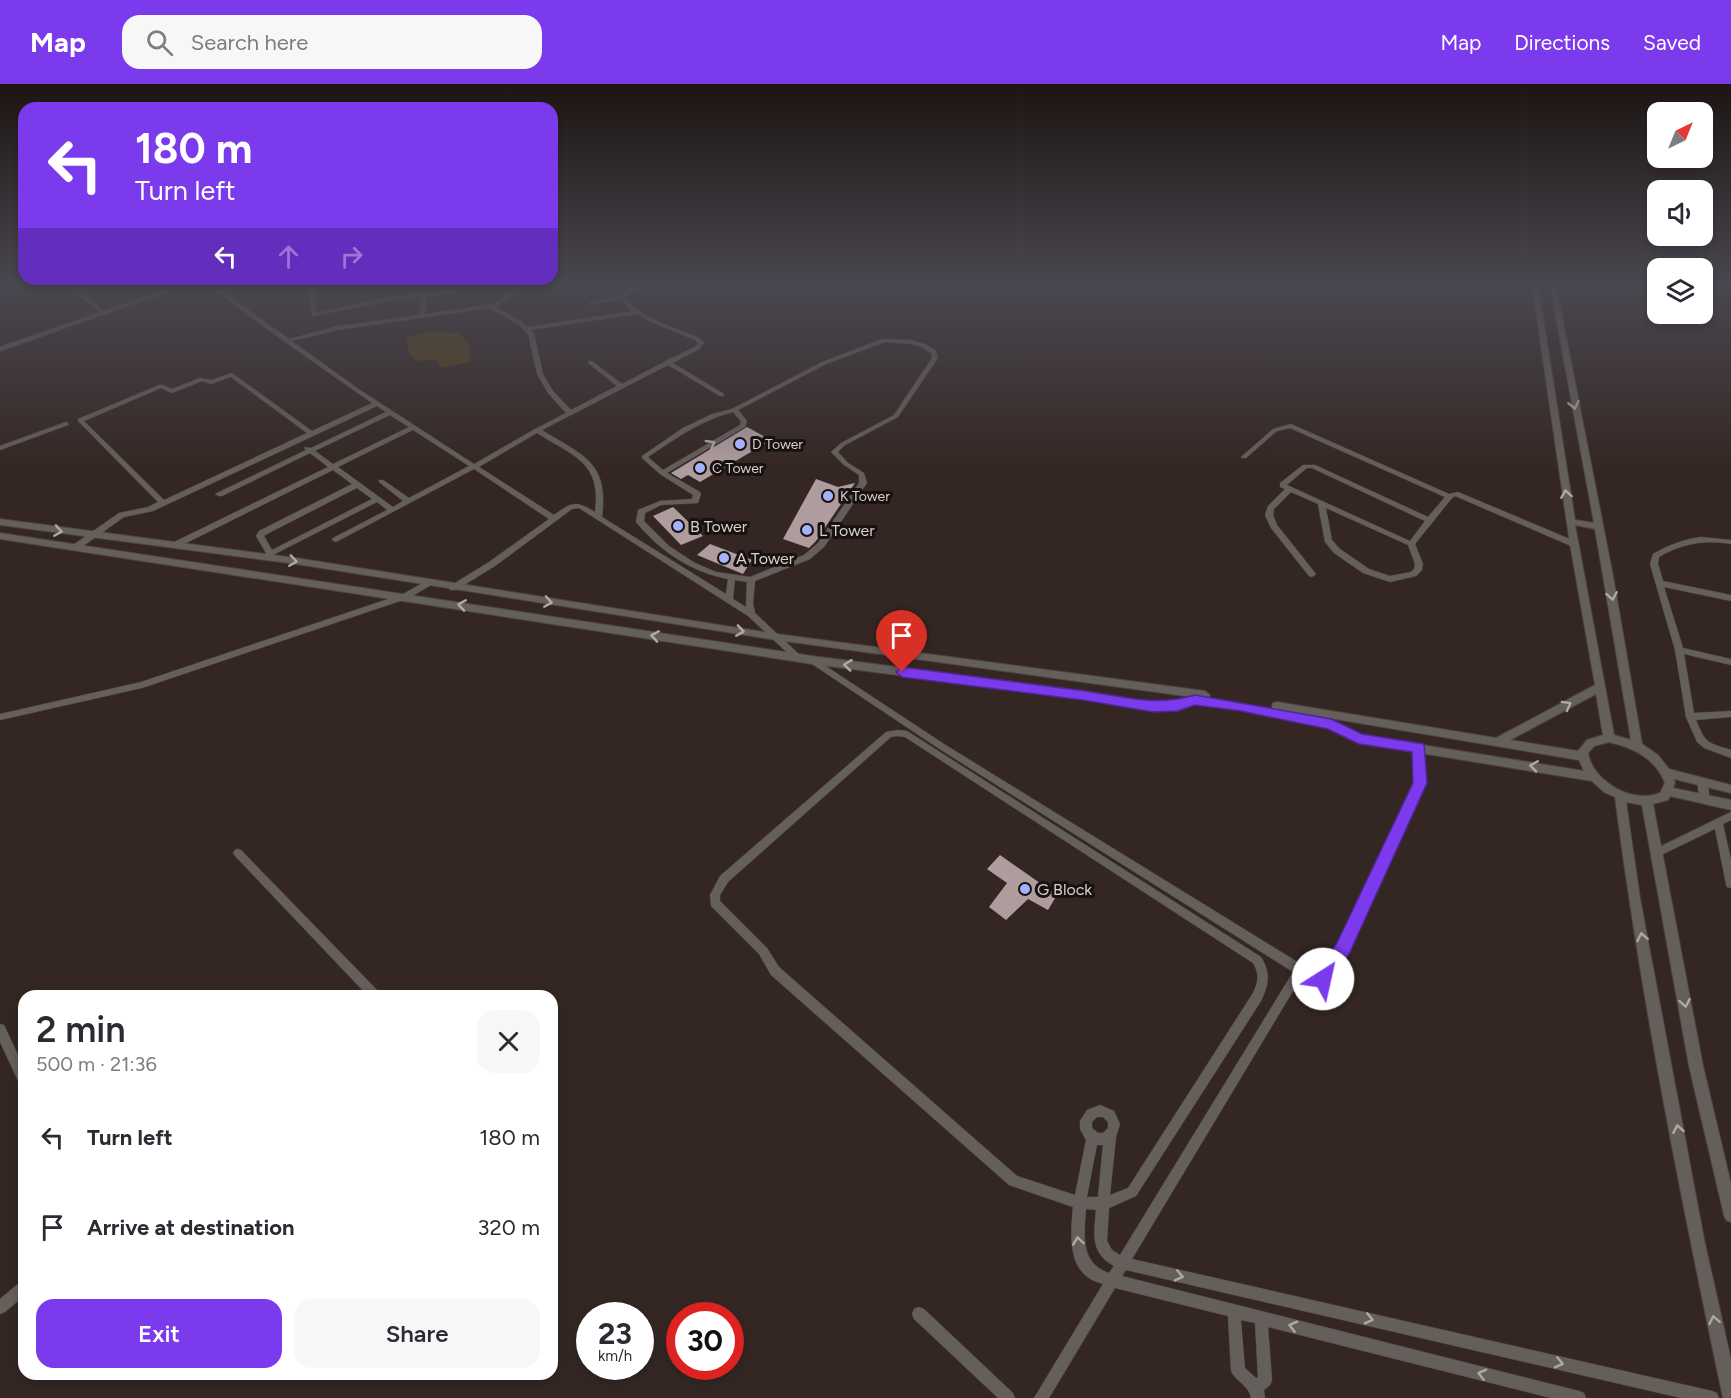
<!DOCTYPE html>
<meta charset="utf-8">
<style>
body{margin:0;font-family:Figtree,sans-serif;background:#f7f7f7;color:#2b2b33;height:100vh;display:flex;flex-direction:column;font-size:22px;white-space:nowrap}
*{box-sizing:border-box;margin:0}
p{font-size:20px;color:#7c7c81}
.icon{flex:none;width:33px;height:33px;fill:none;stroke:currentColor;stroke-width:2;stroke-linecap:round;stroke-linejoin:round}
.map{position:relative;flex:1;overflow:hidden}
.drawer{position:absolute;left:18px;top:906px;width:540px;height:390px;display:flex;flex-direction:column;background:#fff;border-radius:18px;box-shadow:0 3px 9px #0003}
.drawer>*{flex:none}
.banner{position:absolute;left:18px;top:18px;width:540px;height:183px;border-radius:18px;box-shadow:0 3px 9px #0003;background:#7c3aed;color:#fff;overflow:hidden}
.needle{width:39px;rotate:43deg}
.fabs{position:absolute;left:1647px;top:18px;display:grid;gap:12px}
.fabs a{display:grid;place-items:center;width:66px;height:66px;border-radius:12px;background:#fff;box-shadow:0 3px 9px #0003;font-size:30px}
.speed{position:absolute;left:576px;top:1218px;display:flex;gap:12px;font-size:30px;font-weight:700;text-align:center}
.speed>*{display:grid;place-content:center;width:78px;height:78px;border-radius:50%;background:#fff;box-shadow:0 3px 9px #0003;line-height:1}
.speed small{font-size:15px;font-weight:400}
.speed .limit{border:9px solid #d22;background:#fff;color:#111}
.pin{position:absolute;display:grid;place-items:center;width:51px;height:51px;color:#fff;margin:-62px -26px;border-radius:50% 50% 50% 0;rotate:-45deg;box-shadow:0 0 6px #0007}
.pin .icon{rotate:45deg}
.me{position:absolute;width:66px;margin:-33px;rotate:35deg;stroke-linejoin:round;filter:drop-shadow(0 0 4px #0008)}
.turn{display:flex;align-items:center;gap:21px;height:126px;padding:0 18px;font-size:27px}
.turn .icon{width:78px;height:78px;stroke-width:2.5}
.turn b{display:block;font-size:42px;line-height:51px}
.lanes{display:flex;align-items:center;height:57px;padding:0 18px;background:#0003;justify-content:center;gap:30px;direction:ltr}
.lanes .off{opacity:.35}
.round{display:grid;place-items:center;flex:none;width:63px;height:63px;border-radius:18px;background:#f7f7f7}
.head{display:flex;align-items:center;justify-content:space-between;height:102px;padding:0 18px}
h1{font-size:36px;font-weight:600;line-height:45px}
.action{display:flex;gap:12px;margin-top:auto;padding:12px 18px}
.action a{flex:1;height:69px;border-radius:18px;background:#7c3aed;color:#fff;font-size:24px;font-weight:600;line-height:69px;text-align:center}
.action a+a{background:#f7f7f7;color:#2b2b33}
ul{padding:0;list-style:none}
li{display:flex;align-items:center;gap:18px;height:90px;padding:0 18px}
li div{flex:1}
li b{display:block;font-size:22px}
li em{font-style:normal}
header{display:flex;align-items:center;gap:36px;box-sizing:border-box;height:84px;padding:0 30px;background:#7c3aed;color:#fff}
header strong{font-size:28px}
nav{display:flex;gap:33px;margin-inline-start:auto;font-size:21px}
.search{width:420px;height:54px;background:#f7f7f7;display:flex;align-items:center;gap:15px;box-sizing:border-box;padding:0 21px;border-radius:18px;color:#7c7c81;font-size:22px}
.map>svg:first-child{display:block}
.green{fill:#553f15}
.building{fill:#af9c9e}
.lines{fill:none;stroke-linecap:round;stroke-linejoin:round}
.minor-casing{stroke:#4f423e;stroke-width:1}
.tertiary-casing{stroke:#4f423e;stroke-width:2}
.minor{fill:#655f5b;fill-rule:evenodd}
.tertiary{fill:#655f5b;fill-rule:evenodd}
.oneway{stroke:#b1a8a6}
.route{fill:#7c3aed;stroke:#51269a;stroke-width:1.5}
.poi-dot{fill:#a5b1fc;stroke:#171110;stroke-width:2}
.labels{text-anchor:middle;stroke-width:6;stroke-linejoin:round;paint-order:stroke}
.far-poi-label{font-size:14px;fill:#dad0ce;stroke:#171110;text-anchor:start}
.poi-label{font-size:16px;fill:#dad0ce;stroke:#171110;text-anchor:start}
</style>
<header>
<strong>Map</strong>
<div class="search"><svg class="icon" aria-label="search" viewBox="0 0 24 24"><circle cx="10" cy="10" r="6"/><path d="M15 15l6 6"/></svg>Search here</div>
<nav><a>Map</a><a>Directions</a><a>Saved</a></nav>
</header>
<div class="map">
<svg width="1731" height="1314" viewBox="0 0 1731 1314">
<rect width="100%" height="100%" fill="#342723"/>
<path class="green" d="M428,248L459,249L469,261L470,278L442,284L435,275L417,277L409,271L406,254Z"/>
<path class="building" d="M747,343L771,356L700,398L688,391L681,395L671,389Z
M816,395L838,403L855,399L816,457L809,464L783,455Z
M673,423L703,452L681,461L653,432Z
M710,460L752,476L743,490L697,471Z
M1000,771L1057,811L1048,826L1028,815L1006,836L989,823L1007,799L987,785Z"/>
<g class="lines">
<defs>
<path id="minor" d="M84,201H92L78,207L105,227V229H101L74,208L69,207Z
M207,201H214L289,255L338,242L419,231L421,213L389,217L312,232L307,201H313L317,229L389,213L458,205L461,207L458,209L427,212L425,230L494,220L511,207L515,201H521C515,212 504,215 497,224L522,238L528,243L632,227L620,215L591,221L588,219L619,212L637,201H644L624,213C641,235 675,243 699,254L704,259L699,265L673,279L724,310V312H720L668,281L542,346C583,372 609,377 602,433L726,510L728,495C691,488 660,467 636,438L638,426L660,417L692,415L693,411L660,390L642,374V372L683,344L712,330L732,325L822,278L882,255L911,256L925,260L936,267L938,274L898,333L845,361L838,368L848,379L864,389L867,399L824,463L810,475L755,497L753,519L755,529L801,572L802,574L798,577L795,576L748,532L579,424L572,425L495,482L456,506H450L449,504L450,502L489,478L549,435L474,385L336,458L332,456L333,454L387,426L377,418L265,475L261,473L266,469L256,452L259,447L352,400L333,386L178,463H172V459L328,383L310,369L222,412H219L215,410L306,366L304,364L305,363L311,364L386,328L377,322L153,427L124,433L79,465H73V461L119,429L148,423L158,418L78,337V335L159,301H163L172,305L200,294L211,296L232,289L312,347L372,319L285,258ZM492,224V226L518,240L528,250L537,290L548,309L566,329L535,345L474,380L357,304L292,257L338,246ZM637,230L653,239L695,256L698,259L695,263L665,277L664,278L622,300L592,277H588V279L617,302L571,326L553,307L543,290L534,249L531,246ZM885,258L911,260L921,263L931,269L932,274L894,331L841,359L831,368L844,381L859,391V399L818,459L804,471L750,493L716,488L695,479L669,462L644,437L645,429L661,421L698,419L701,410L700,408L667,389L745,343L747,337L738,326L826,280ZM231,293L307,349L164,416L84,337L161,304L172,309L202,297L211,300ZM733,328L741,337L740,341L663,386L648,373C675,355 701,336 733,328ZM390,331L409,343L333,380L315,367ZM413,346L469,382L409,414L383,396H379V398L403,417L393,423L338,383ZM537,349C573,372 602,378 595,428C575,416 572,418 554,431L479,383ZM357,404L372,415L272,466L264,452L265,451ZM735,496L747,498L746,523L733,515Z
M66,338L69,340L68,341L0,366V362Z
M1291,340L1449,410L1458,408L1577,458L1578,460L1574,462H1571L1455,412L1452,414L1415,460L1423,480L1422,486L1416,492L1390,498L1363,489L1334,469L1325,458L1318,420L1291,408L1274,425L1273,431L1277,441L1316,490L1312,493L1309,492L1271,444L1265,431L1268,422L1285,405L1280,403V399L1303,381H1315L1428,433L1445,413L1290,344L1277,347L1246,374H1242L1241,373L1273,345ZM1307,384H1312L1425,437L1410,457L1287,401ZM1326,424L1408,461L1415,480L1414,485L1411,488L1390,492L1369,485L1340,465L1332,456Z
M1701,453L1731,456V460C1704,456 1683,459 1659,473L1658,480L1663,497L1731,511V517L1664,503L1683,564L1731,575V581L1684,570L1694,629L1731,627V633L1696,636C1706,660 1706,658 1731,666V674L1704,664L1697,658L1686,633L1675,566L1650,480L1653,470C1669,461 1684,455 1701,453Z
M428,496L431,497L432,499L431,501L409,514L142,604L0,636V630L141,598L403,510Z
M812,573L944,660L1304,882L1320,889L1339,861L1415,699L1414,664L1416,661H1422L1424,664L1425,699L1347,867L1326,899L1322,900L1302,892L1132,1175L1712,1307L1717,1309L1719,1314H1681L1126,1186L1122,1192L1579,1307L1584,1309L1586,1314H1551L1268,1243L1272,1296L1270,1301L1264,1306L1265,1314H1251C1249,1301 1236,1298 1231,1287L1228,1232L1115,1204L1049,1314H1034L1103,1200C1098,1198 1093,1197 1089,1194C1067,1180 1071,1145 1073,1123L1009,1101L771,891L759,870L711,822L710,811L720,792L886,648L898,646L907,647L1261,873C1271,889 1269,900 1261,917L1136,1112L1109,1124L1107,1157L1112,1166L1120,1171L1293,888L938,664L809,578L808,576L809,574ZM898,652L905,653L1253,879C1260,890 1258,899 1253,909L1128,1104L1110,1111L1116,1053L1120,1040L1114,1027L1100,1021L1087,1026L1080,1037V1045L1086,1056L1075,1111L1017,1092L779,883L767,864L720,817V811L728,798L891,653ZM1097,1033H1103L1108,1038V1044L1103,1049H1098L1092,1044V1038ZM1097,1061H1103L1098,1113H1087ZM1086,1125L1096,1126C1094,1150 1090,1169 1114,1182L1109,1189C1080,1179 1084,1152 1086,1125ZM1241,1236L1255,1239L1258,1293L1256,1294L1245,1284Z
M1702,694L1705,695C1708,701 1711,712 1708,718L1705,719L1702,718C1699,712 1696,701 1699,695Z
M1731,728V736L1723,740L1731,776V804L1727,803L1726,800L1715,745L1661,771L1658,772L1655,771L1653,768L1655,765Z
M238,765L241,766L379,908L380,912H368L235,772L233,769L235,766Z
M0,940L4,941L24,984V1003L20,1001L0,958Z
M24,1197V1212L5,1228L0,1230V1215L19,1199Z
M919,1223L924,1225L1013,1309L1015,1314H998L914,1235L912,1230L914,1225Z"/>
<path id="tertiary" d="M178,201H187L0,267V263Z
M1532,201H1538L1575,436L1594,439L1550,201H1556L1613,492L1642,660L1658,671L1669,685L1731,701V709L1674,695L1675,699L1673,704L1731,716V726L1670,712L1668,716L1653,720L1703,982L1731,1100V1138L1726,1136L1724,1131L1689,982L1642,721L1626,718L1640,814L1704,1155L1731,1276V1314H1723C1681,1115 1641,915 1615,713L1604,708L1592,697L1359,659L1329,643L1241,626L1196,620L1177,627H1153L1083,615L812,580L0,455V449L812,572L1083,607L1153,619H1176L1192,613L777,556L296,480L0,441V435L296,474L777,550L1205,607L1210,611L1208,614L1273,625L1272,622L1273,619L1277,618L1496,654L1595,601L1570,460ZM1575,441L1595,445L1631,656L1614,651ZM1596,610L1603,651L1587,656L1578,667L1510,656ZM1293,628L1579,676L1584,687L1361,651L1335,637ZM1609,658C1634,664 1655,674 1665,699L1660,709C1656,710 1650,712 1646,712C1621,713 1592,693 1588,669L1594,662Z"/>
</defs>
<use href="#minor" class="minor-casing"/>
<use href="#tertiary" class="tertiary-casing"/>
<use href="#minor" class="minor"/>
<use href="#tertiary" class="tertiary"/>
</g>
<defs><path id="oneway-chevron" d="M-2-3.5L2.5 0L-2 3.5" fill="none" stroke-width="1.6" stroke-linecap="round" stroke-linejoin="round" transform="scale(1.5)"/></defs>
<g class="oneway">
<use href="#oneway-chevron" transform="translate(1574 321) rotate(78)"/>
<use href="#oneway-chevron" transform="translate(711 360) rotate(-30)"/>
<use href="#oneway-chevron" transform="translate(1566 410) rotate(-99)"/>
<use href="#oneway-chevron" transform="translate(58 447) rotate(9)"/>
<use href="#oneway-chevron" transform="translate(293 477) rotate(8)"/>
<use href="#oneway-chevron" transform="translate(1612 512) rotate(80)"/>
<use href="#oneway-chevron" transform="translate(548 518) rotate(9)"/>
<use href="#oneway-chevron" transform="translate(462 521) rotate(-171)"/>
<use href="#oneway-chevron" transform="translate(740 547) rotate(9)"/>
<use href="#oneway-chevron" transform="translate(655 552) rotate(-171)"/>
<use href="#oneway-chevron" transform="translate(848 581) rotate(-173)"/>
<use href="#oneway-chevron" transform="translate(1567 621) rotate(-29)"/>
<use href="#oneway-chevron" transform="translate(1534 682) rotate(-171)"/>
<use href="#oneway-chevron" transform="translate(1642 853) rotate(-101)"/>
<use href="#oneway-chevron" transform="translate(1685 919) rotate(80)"/>
<use href="#oneway-chevron" transform="translate(1678 1045) rotate(-100)"/>
<use href="#oneway-chevron" transform="translate(1078 1157) rotate(-98)"/>
<use href="#oneway-chevron" transform="translate(1179 1192) rotate(13)"/>
<use href="#oneway-chevron" transform="translate(1369 1235) rotate(13)"/>
<use href="#oneway-chevron" transform="translate(1714 1236) rotate(-102)"/>
<use href="#oneway-chevron" transform="translate(1293 1242) rotate(-166)"/>
<use href="#oneway-chevron" transform="translate(1559 1279) rotate(13)"/>
<use href="#oneway-chevron" transform="translate(1482 1290) rotate(-166)"/>
</g>
<linearGradient id="sky" x2="0" y2="1"><stop stop-color="#1d1513"/><stop offset="0.52" stop-color="#4a4750"/><stop offset="1" stop-color="#4a4750" stop-opacity="0"/></linearGradient>
<rect width="1731" height="385" fill="url(#sky)"/>
<path class="route" d="M902,583C960,591 1019,598 1077,606C1121,611 1151,624 1195,611L1331,635L1362,650L1424,660L1427,699L1349,870L1328,900L1323,902L1317,900L1314,895L1317,889L1337,859L1413,699L1412,668L1359,660L1328,645L1241,627L1195,621L1177,627L1153,628L1083,616L902,593L896,588Z"/>
<g class="poi-dot">
<circle cx="740" cy="360" r="6"/>
<circle cx="700" cy="384" r="6"/>
<circle cx="828" cy="412" r="6"/>
<circle cx="678" cy="442" r="6"/>
<circle cx="807" cy="446" r="6"/>
<circle cx="724" cy="474" r="6"/>
<circle cx="1025" cy="805" r="6"/>
</g>
<g class="labels">
<g class="far-poi-label">
<text x="752" y="365">D Tower</text>
<text x="712" y="389">C Tower</text>
<text x="840" y="417">K Tower</text>
</g>
<g class="poi-label">
<text x="690" y="448">B Tower</text>
<text x="819" y="452">L Tower</text>
<text x="736" y="480">A Tower</text>
<text x="1037" y="811">G Block</text>
</g>
</g>
</svg>
<div class="fabs">
<a><svg class="needle" viewBox="-14 -14 28 28"><path d="M0-13l5 13h-10z" fill="#e53935"/><path d="M0 13l5-13h-10z" fill="#7c7c81"/></svg></a>
<a><svg class="icon" aria-label="sound" viewBox="0 0 24 24"><path d="M4 9h4l5-4v14l-5-4H4zM17 9q2 3 0 6"/></svg></a>
<a><svg class="icon" aria-label="layers" viewBox="0 0 24 24"><path d="M12 4l9 5-9 5-9-5zM3 14l9 5 9-5"/></svg></a>
</div>
<div class="speed"><div>23<small>km/h</small></div><div class="limit">30</div></div>
<div class="pin" style="left:902px;top:588px;background:#d93025"><svg class="icon" aria-label="arrive" viewBox="0 0 24 24"><path d="M6 21V4h12l-3 4 3 4H6"/></svg></div>
<svg class="me" style="left:1323px;top:895px" viewBox="-20 -20 40 40"><circle r="19" fill="#fff"/><path d="M0-13L10 11 0 6-10 11z" fill="#7c3aed"/></svg>
<div class="banner">
<div class="turn"><svg class="icon" aria-label="left" viewBox="0 0 24 24"><path d="M17 20v-9H6M10 6l-5 5 5 5"/></svg><div><b>180 m</b>Turn left</div></div>
<div class="lanes"><svg class="icon" aria-label="left" viewBox="0 0 24 24"><path d="M17 20v-9H6M10 6l-5 5 5 5"/></svg><svg class="icon off" aria-label="ahead" viewBox="0 0 24 24"><path d="M12 20V5M6 11l6-6 6 6"/></svg><svg class="icon off" aria-label="right" viewBox="0 0 24 24"><path d="M7 20v-9h11M14 6l5 5-5 5"/></svg></div>
</div>
<section class="drawer">
<div class="head"><div><h1>2 min</h1><p>500 m · 21:36</p></div><a class="round"><svg class="icon" aria-label="close" viewBox="0 0 24 24"><path d="M6 6l12 12M18 6L6 18"/></svg></a></div>
<ul>
<li><svg class="icon" aria-label="left" viewBox="0 0 24 24"><path d="M17 20v-9H6M10 6l-5 5 5 5"/></svg><div><b>Turn left</b></div><em>180 m</em></li>
<li><svg class="icon" aria-label="arrive" viewBox="0 0 24 24"><path d="M6 21V4h12l-3 4 3 4H6"/></svg><div><b>Arrive at destination</b></div><em>320 m</em></li>
</ul>
<div class="action"><a>Exit</a><a>Share</a></div>
</section>
</div>
